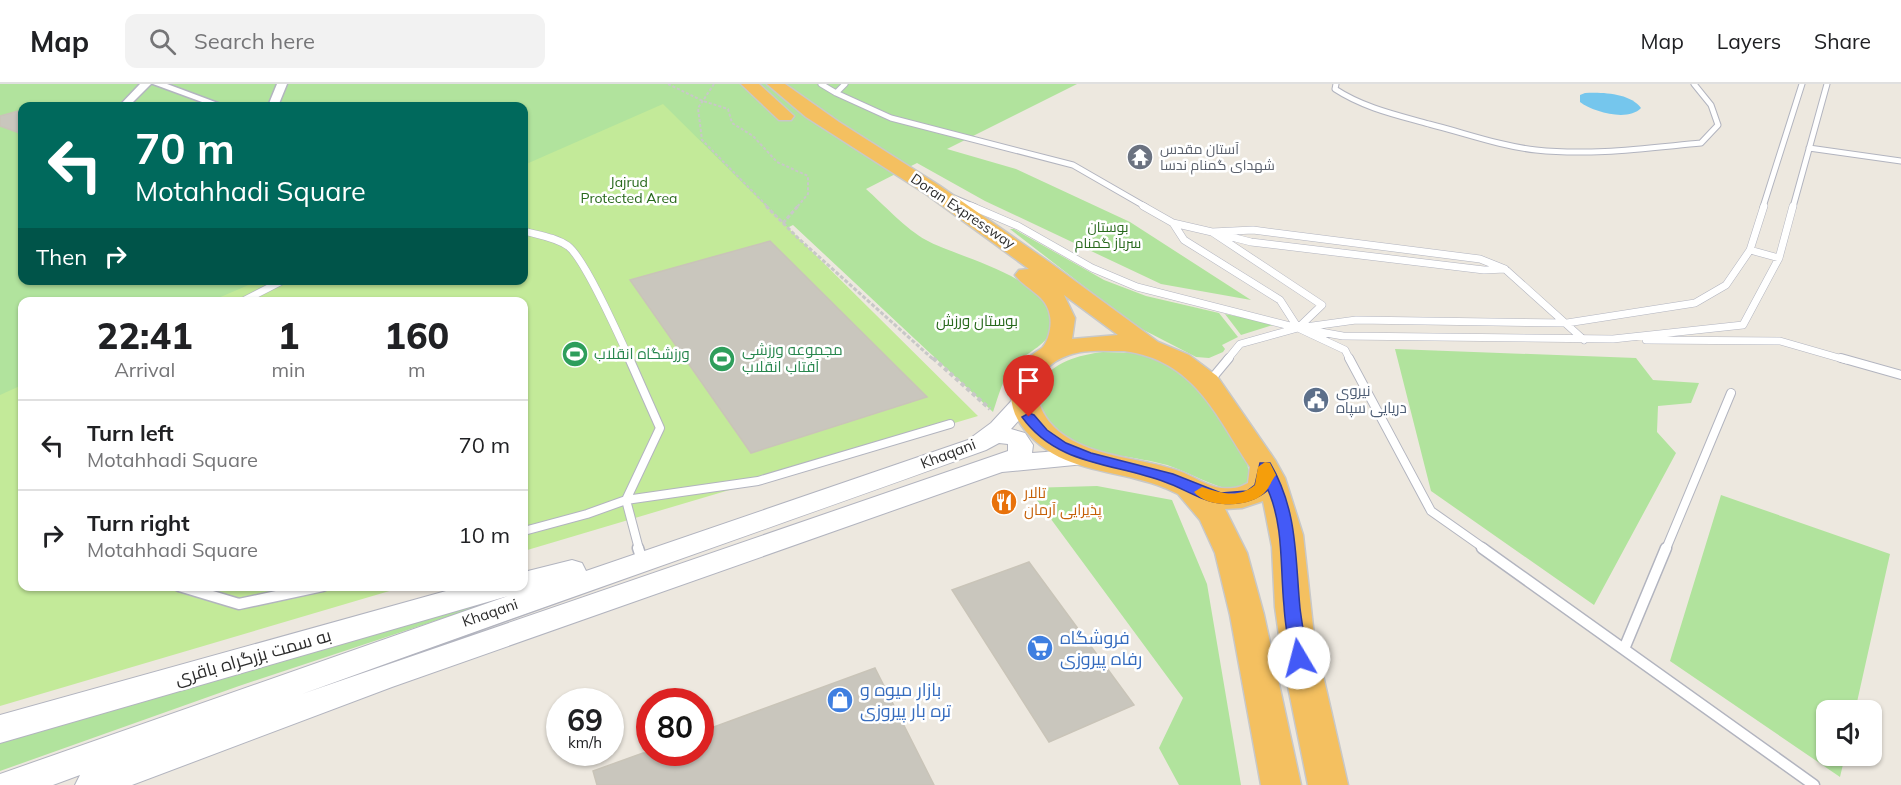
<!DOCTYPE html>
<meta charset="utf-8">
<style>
body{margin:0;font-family:Mulish,Cairo,sans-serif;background:#f2f2f2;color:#202124;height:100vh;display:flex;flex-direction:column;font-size:22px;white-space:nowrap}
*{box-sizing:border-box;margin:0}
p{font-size:20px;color:#757577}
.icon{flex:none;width:33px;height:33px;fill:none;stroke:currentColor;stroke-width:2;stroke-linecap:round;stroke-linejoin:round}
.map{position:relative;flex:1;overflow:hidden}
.sheet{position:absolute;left:18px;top:213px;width:510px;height:294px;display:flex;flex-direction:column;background:#fff;border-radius:12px;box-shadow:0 2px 4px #0004}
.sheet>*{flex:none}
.guide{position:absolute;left:18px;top:18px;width:510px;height:183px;border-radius:12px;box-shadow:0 2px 4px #0004;background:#00695c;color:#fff;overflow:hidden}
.buttons{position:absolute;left:1816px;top:616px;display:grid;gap:12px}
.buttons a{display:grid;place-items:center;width:66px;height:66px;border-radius:12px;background:#fff;box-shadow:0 2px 4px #0004;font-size:30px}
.speed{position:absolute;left:546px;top:604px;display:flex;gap:12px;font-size:30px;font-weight:700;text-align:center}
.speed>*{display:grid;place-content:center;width:78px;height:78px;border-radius:50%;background:#fff;box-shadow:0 2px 4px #0004;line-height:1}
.speed small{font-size:15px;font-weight:400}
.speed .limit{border:9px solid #d22;background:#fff;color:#111}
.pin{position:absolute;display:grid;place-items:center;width:51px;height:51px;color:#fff;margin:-62px -26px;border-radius:50% 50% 50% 0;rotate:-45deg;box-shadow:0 0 6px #0007}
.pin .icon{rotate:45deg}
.me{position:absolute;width:66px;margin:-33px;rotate:352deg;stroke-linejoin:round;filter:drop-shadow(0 0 4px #0008)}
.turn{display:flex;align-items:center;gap:21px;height:126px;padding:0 18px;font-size:27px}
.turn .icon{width:78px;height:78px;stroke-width:2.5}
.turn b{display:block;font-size:42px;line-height:51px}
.then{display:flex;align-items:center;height:57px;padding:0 18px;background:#0003;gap:12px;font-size:22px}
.eta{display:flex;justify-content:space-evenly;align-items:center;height:102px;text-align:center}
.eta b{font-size:36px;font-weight:800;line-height:42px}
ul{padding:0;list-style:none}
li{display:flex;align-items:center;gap:18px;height:90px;padding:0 18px;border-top:2px solid #e0e0e0}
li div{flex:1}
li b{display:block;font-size:22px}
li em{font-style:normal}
header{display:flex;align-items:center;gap:36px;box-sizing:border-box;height:84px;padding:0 30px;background:#fff;border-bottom:2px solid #e0e0e0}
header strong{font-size:28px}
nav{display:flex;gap:33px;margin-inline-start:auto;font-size:21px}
.search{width:420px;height:54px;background:#f2f2f2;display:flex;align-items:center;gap:15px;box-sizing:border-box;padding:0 21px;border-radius:12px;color:#757577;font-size:22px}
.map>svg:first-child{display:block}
.green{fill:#b1e39d;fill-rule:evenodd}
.pitch{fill:#c3ea99}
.water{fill:#75c6ed}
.building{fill:#c9c6bd;stroke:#c9c4b8;stroke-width:1.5}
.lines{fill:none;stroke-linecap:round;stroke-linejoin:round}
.service-far3-casing{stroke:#b2b4bf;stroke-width:7}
.service-far2-casing{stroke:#b2b4bf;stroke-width:8}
.service-far1-casing{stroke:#b2b4bf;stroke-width:10}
.service-casing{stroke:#b2b4bf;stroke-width:13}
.minor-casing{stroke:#b2b4bf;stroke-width:3}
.secondary-casing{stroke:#b2b4bf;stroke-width:2}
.trunk-casing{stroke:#c8c8c8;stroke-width:3}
.path-far2{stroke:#c8c8c8;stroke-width:2;stroke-dasharray:3 2;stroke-linecap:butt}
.path-far1{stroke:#c8c8c8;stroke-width:3;stroke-dasharray:4 2;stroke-linecap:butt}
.path{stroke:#c8c8c8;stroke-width:4;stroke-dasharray:4.5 3;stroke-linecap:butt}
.service-far3{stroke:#fff;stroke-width:5}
.service-far2{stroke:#fff;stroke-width:7}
.service-far1{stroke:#fff;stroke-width:8}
.service{stroke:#fff;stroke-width:10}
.minor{fill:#fff;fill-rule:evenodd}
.secondary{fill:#fff;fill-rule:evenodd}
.trunk{fill:#f4c060;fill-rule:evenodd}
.route{fill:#435af7;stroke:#2c3aa1;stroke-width:1.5}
.slow{fill:#f59e0b}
.labels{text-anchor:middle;stroke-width:5;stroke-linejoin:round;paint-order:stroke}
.far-worship-label{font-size:14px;fill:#5b616d;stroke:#fff;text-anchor:start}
.far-park-label{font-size:14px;fill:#28691c;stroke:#fff}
.far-street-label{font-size:14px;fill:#2c2c2c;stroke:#fff}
.park-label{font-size:15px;fill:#28691c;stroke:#fff}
.leisure-label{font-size:15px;fill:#27864d;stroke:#fff;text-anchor:start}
.service-label{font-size:15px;fill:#4e5e75;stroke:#fff;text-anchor:start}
.street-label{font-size:15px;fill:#2c2c2c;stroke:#fff}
.food-label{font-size:15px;fill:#c56008;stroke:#fff;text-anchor:start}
.near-shop-label{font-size:18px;fill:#366cbe;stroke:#fff;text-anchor:start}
.near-street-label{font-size:18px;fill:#2c2c2c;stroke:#fff}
</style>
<header>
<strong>Map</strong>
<div class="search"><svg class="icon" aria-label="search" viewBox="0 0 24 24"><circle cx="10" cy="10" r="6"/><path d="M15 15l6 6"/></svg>Search here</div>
<nav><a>Map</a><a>Layers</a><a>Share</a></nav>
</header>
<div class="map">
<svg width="1901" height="701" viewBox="0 0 1901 701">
<rect width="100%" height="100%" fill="#ede8df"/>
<path class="green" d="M0,0H1077L947,65L1016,85L1130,138L1251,216L1161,200L985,117L917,79L866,105C883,120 907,146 926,156C955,173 1059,195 1052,243C1049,260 1028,268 1017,278C1003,291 999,311 993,328L793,141L524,275V218H22V502L0,535ZM22,22H524V196H22Z
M1010,145H1014L1104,196L1146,212L1219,229L1238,253L1222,261L1225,265L1223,268L1209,274L1196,273L1134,241Z
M1225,230L1276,240L1241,251Z
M1395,265L1636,274L1653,296L1699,299L1691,319L1658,322L1657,348L1676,369L1594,521L1431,407Z
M1103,268L1133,269L1165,277L1199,300L1247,377L1250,399L1236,407C1211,402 1191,389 1167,381C1125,369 1063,372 1042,327C1037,317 1035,311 1040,301C1051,278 1079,271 1103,268Z
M1097,402L1172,416L1207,500L1241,701H1179L1159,664L1183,614L1028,404Z
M1721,411L1890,470L1855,627H1827V672H1845L1840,693L1670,577Z
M567,493L239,602L0,687V659L361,551Z"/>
<path class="pitch" d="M663,20L978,332L524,467V218H209L258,197L524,196V81Z
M22,301V502L403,503L0,622V311Z"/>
<path class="water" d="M1585,9C1602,8 1630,9 1641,24C1628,38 1593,28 1580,18V11Z"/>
<path class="building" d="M22,26V50L0,42V32Z
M770,157L927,313L751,369L630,196Z
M1029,478L1134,621L1049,658L952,506Z
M875,584L934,701H597L593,687L643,669H700V648Z"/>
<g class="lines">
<defs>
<path id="service-far3" d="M821,0L836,9
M845,0L836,9L891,34L1073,81L1146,123
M1336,0L1335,5C1364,24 1397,31 1429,40C1465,49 1500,62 1536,66C1591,72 1647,64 1701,59L1718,41L1711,21L1694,0
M1809,64L1901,77
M954,114L975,123
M1763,123L1802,0
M1793,123L1827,0"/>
<path id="service-far2" d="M971,122L1018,142L1092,184L1137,203L1298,244L1343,252L1613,255L1743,241L1779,174L1793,122
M1143,122L1173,139
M1173,139L1212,148L1322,221L1298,244L1280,216L1184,156Z
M1253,146L1480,175L1505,185L1484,186L1251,158L1212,148Z
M524,147C538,151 555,153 568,162C585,175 619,252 630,276
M1750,166L1779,174
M1505,185L1584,256
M241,218L284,196
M1298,244L1345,266L1350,276
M1646,256L1780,257L1846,276
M1227,276L1240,260L1298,244L1356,236L1567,239L1695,219L1726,201L1750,166L1764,122"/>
<path id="service-far1" d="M629,274L660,344L626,416L639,465
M1349,274L1431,427L1485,465
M1841,274L1901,291
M1209,298L1229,274
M524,447L587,430L626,416L758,397L950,340
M1666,465L1731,309"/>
<path id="service" d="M638,464L640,470
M1482,464L1814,701
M179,502L239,520L323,502
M1624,565L1666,464"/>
<path id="minor" d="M140,0H151L129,22H119Z
M153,0H167L226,22H213Z
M277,0H287L278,22H268Z"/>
<path id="secondary" d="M1023,311L1031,313L1035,318L1011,345L1025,349L1033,361L1032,369L1086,365L1095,367L1098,373L1095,379L1002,388L392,603L132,701H75L80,691L53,701H0V690L508,512L0,659V631L464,502H524V488L572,476L582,479L586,487L968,356L991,339L1015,313ZM999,359L1008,360V367L302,610C529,527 758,449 986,366Z"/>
<path id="trunk" d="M741,0H759L794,32L791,36H779Z
M767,0H785L839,38L940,102L1049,178L1158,258L1189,271L1217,292L1275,376L1285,394L1303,451L1314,552L1348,701H1308L1282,573L1275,523L1272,463L1263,417L1242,424L1225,425L1247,469L1264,531L1301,701H1261L1230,531L1215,469L1200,436L1178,410L1165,404C1131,390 1092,389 1059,373C1042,364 1027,352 1018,336C1005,313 1011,287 1032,271C1035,268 1040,266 1043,263C1049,255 1052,241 1050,232C1047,211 1026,206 1015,191L1019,186L1029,185L926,110L806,33ZM1064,211L1118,251L1072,255L1075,234ZM1124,267C1194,276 1215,330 1250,383L1248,399C1239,404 1232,405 1221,404C1206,402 1193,392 1179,387C1142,374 1098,374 1065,352C1031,329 1025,286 1069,271C1086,265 1106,267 1124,267Z"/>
</defs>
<use href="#service-far3" class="service-far3-casing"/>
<use href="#service-far2" class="service-far2-casing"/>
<use href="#service-far1" class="service-far1-casing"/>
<use href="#service" class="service-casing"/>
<use href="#minor" class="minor-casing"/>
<use href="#secondary" class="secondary-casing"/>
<use href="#trunk" class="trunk-casing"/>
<path class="path-far2" d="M668,0L703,17L728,25L732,39L753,52L777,78L808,92V110L797,123
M714,0L698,24L702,56L768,123"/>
<path class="path-far1" d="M766,122L798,154L934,276
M783,139L798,122"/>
<path class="path" d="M933,274L990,325"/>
<use href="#service-far3" class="service-far3"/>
<use href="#service-far2" class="service-far2"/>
<use href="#service-far1" class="service-far1"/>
<use href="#service" class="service"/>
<use href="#minor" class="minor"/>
<use href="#secondary" class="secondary"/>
<use href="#trunk" class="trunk"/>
</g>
<path class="route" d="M1029,329L1034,331L1047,346L1066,359L1091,369L1173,390L1221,409L1247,407L1255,401L1260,379H1270C1298,427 1295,472 1300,524C1302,540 1305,557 1308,574L1305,579L1299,581L1293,579L1291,574C1288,557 1285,540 1284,522C1280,483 1284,443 1268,406C1255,417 1239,421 1221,419C1203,418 1183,404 1165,398C1115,379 1057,382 1022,333Z"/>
<path class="slow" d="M1265,378L1270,379L1276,391C1270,398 1269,407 1259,413C1244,423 1207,424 1194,408L1202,403C1221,409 1238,415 1255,401L1258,383Z"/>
<defs>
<symbol id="temple-disc" viewBox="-11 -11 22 22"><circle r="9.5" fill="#6b7280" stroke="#fff"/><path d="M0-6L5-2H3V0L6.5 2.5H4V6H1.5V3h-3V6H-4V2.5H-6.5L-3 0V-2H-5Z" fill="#fff"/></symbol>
<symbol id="stadium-disc" viewBox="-11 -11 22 22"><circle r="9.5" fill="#2e9e5b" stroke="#fff"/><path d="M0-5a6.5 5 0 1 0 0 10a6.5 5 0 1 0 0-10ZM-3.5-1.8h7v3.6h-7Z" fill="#fff"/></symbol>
<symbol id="civic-disc" viewBox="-11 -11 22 22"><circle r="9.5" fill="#5c6f8a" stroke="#fff"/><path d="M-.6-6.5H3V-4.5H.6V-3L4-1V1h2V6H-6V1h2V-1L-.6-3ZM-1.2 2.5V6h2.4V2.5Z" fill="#fff"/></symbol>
<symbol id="restaurant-disc" viewBox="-11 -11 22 22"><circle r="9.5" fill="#e8710a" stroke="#fff"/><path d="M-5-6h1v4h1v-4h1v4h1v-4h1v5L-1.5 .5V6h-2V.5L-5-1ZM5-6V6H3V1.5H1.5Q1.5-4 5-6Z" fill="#fff"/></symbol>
<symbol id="supermarket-disc" viewBox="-11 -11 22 22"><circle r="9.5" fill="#3f7fe0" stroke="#fff"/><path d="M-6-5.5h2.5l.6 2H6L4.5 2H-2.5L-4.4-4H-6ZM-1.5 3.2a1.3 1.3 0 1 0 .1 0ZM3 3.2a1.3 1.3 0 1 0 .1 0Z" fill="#fff"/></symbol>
<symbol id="shop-disc" viewBox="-11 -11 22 22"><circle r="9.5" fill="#3f7fe0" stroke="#fff"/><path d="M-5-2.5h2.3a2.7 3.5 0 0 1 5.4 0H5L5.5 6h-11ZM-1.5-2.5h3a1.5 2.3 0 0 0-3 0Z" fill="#fff"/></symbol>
</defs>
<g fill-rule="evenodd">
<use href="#temple-disc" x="1125" y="58" width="30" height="30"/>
<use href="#stadium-disc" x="560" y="255" width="30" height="30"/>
<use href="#stadium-disc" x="707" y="260" width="30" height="30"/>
<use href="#civic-disc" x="1301" y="301" width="30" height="30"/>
<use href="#restaurant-disc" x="989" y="403" width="30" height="30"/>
<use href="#supermarket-disc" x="1025" y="549" width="30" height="30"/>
<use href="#shop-disc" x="825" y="601" width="30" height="30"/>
</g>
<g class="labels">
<g class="far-worship-label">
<text x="1160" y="70">آستان مقدس<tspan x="1160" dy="16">شهدای گمنام ندسا</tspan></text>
</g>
<g class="far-park-label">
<text x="629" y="103">Jajrud<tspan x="629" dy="16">Protected Area</tspan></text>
<text x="1108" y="148">بوستان<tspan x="1108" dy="16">سرباز گمنام</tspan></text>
</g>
<g class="far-street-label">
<text transform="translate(963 127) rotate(34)" y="5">Doran Expressway</text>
</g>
<g class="park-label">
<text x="977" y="242">بوستان ورزش</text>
</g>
<g class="leisure-label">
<text x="742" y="271">مجموعه ورزشی<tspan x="742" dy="17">آفتاب انقلاب</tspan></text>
<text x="594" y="275">ورزشگاه انقلاب</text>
</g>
<g class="service-label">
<text x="1336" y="312">نیروی<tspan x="1336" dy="17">دریایی سپاه</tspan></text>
</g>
<g class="street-label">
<text transform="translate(948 370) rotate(-21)" y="5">Khaqani</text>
<text transform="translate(490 529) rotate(-19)" y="5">Khaqani</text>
</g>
<g class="food-label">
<text x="1024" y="414">تالار<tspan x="1024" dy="17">پذیرایی آرمان</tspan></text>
</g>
<g class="near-shop-label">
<text x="1060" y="560">فروشگاه<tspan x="1060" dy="21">رفاه پیروزی</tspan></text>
<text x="860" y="612">بازار میوه و<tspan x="860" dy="21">تره بار پیروزی</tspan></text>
</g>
<g class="near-street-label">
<text transform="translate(253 573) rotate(-16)" y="6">به سمت بزرگراه باقری</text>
</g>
</g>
</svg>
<div class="buttons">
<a><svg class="icon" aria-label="sound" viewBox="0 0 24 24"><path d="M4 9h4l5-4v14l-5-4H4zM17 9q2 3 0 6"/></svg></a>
</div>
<div class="speed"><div>69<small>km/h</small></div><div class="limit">80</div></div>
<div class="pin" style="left:1029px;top:333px;background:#d93025"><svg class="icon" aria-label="arrive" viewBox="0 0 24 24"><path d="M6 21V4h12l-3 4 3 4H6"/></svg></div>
<svg class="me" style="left:1299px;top:574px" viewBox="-20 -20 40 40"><circle r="19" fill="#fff"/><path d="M0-13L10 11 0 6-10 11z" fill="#435af7"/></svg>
<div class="guide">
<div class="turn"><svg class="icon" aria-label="left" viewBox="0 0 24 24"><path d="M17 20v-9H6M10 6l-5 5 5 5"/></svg><div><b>70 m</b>Motahhadi Square</div></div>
<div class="then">Then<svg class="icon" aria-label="right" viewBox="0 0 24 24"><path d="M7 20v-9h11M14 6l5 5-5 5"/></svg></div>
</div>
<section class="sheet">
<div class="eta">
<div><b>22:41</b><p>Arrival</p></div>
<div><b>1</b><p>min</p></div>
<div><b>160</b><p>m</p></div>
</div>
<ul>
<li><svg class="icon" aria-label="left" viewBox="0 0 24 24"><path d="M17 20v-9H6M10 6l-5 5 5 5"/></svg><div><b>Turn left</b><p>Motahhadi Square</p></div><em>70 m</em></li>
<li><svg class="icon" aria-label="right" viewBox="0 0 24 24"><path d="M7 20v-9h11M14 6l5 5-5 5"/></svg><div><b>Turn right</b><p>Motahhadi Square</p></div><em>10 m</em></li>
</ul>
</section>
</div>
